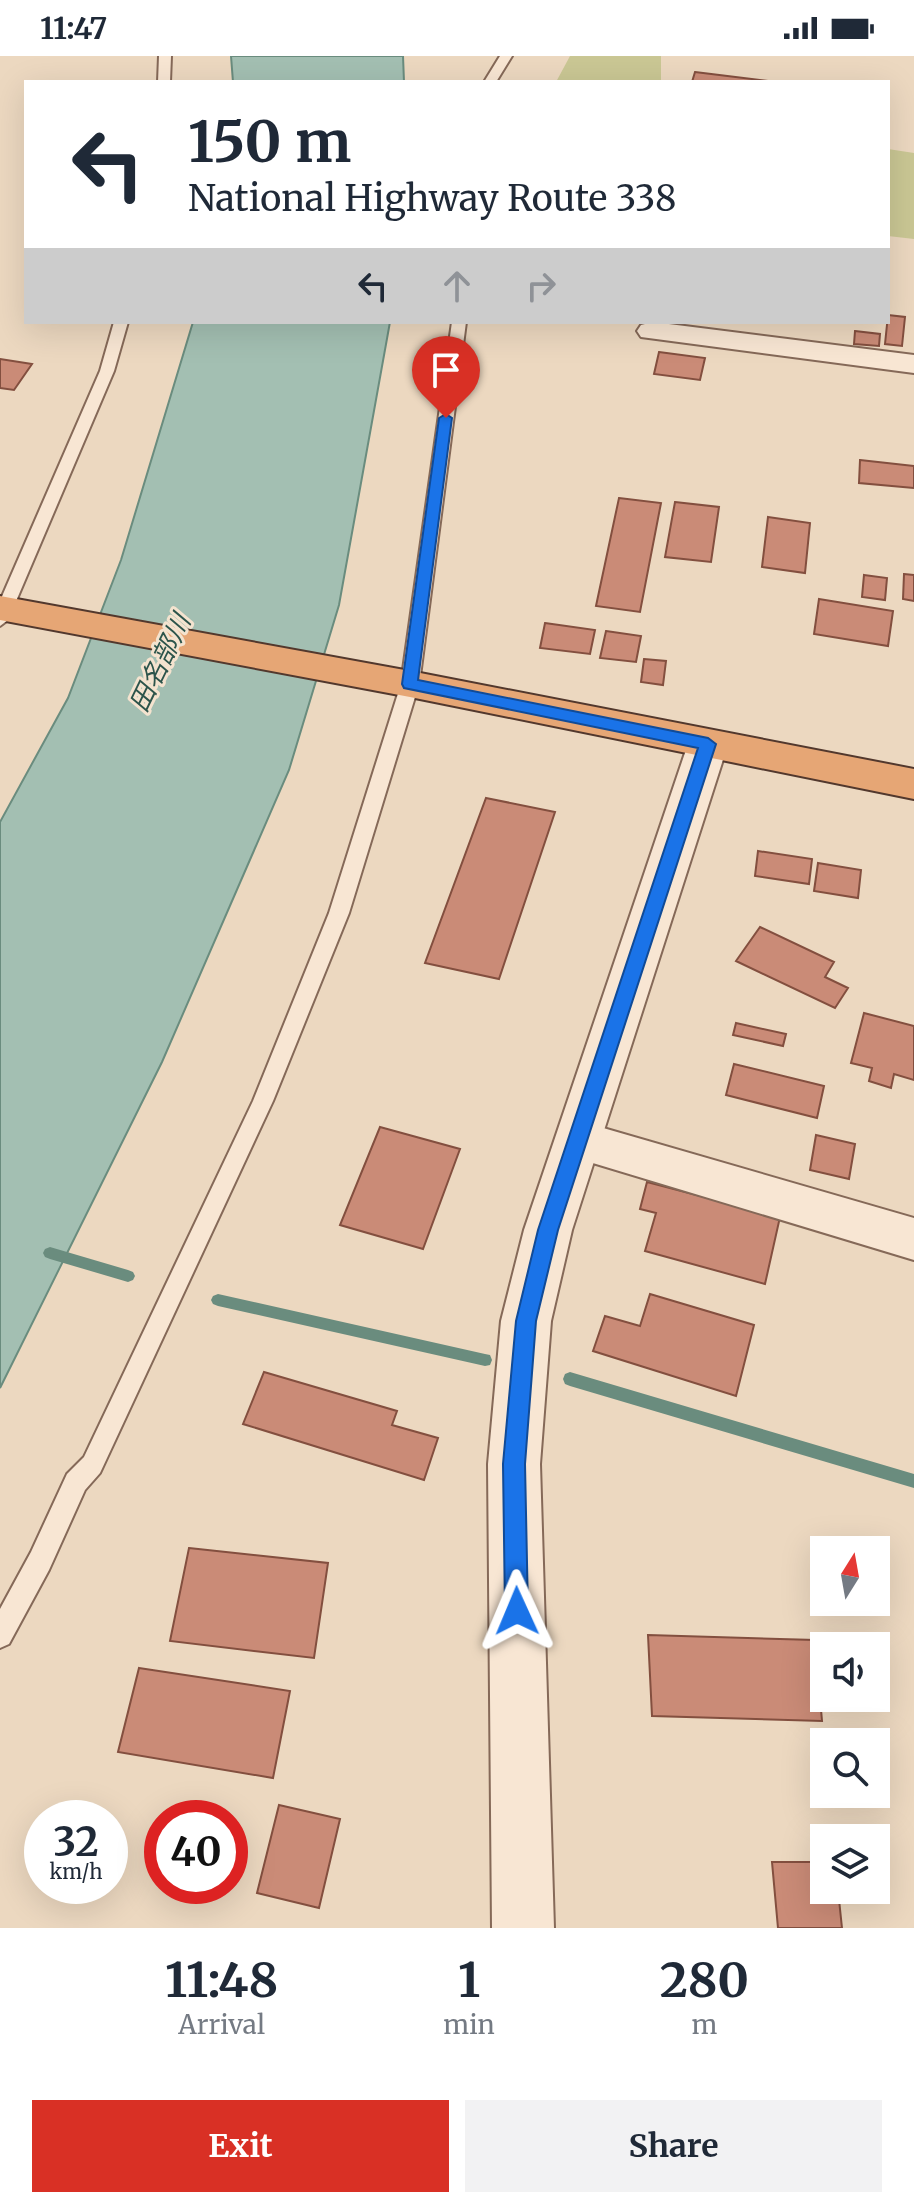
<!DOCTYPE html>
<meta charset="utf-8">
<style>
body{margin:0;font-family:Merriweather,"Noto Sans JP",serif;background:#f2f2f3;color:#1f2937;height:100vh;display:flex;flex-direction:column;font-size:30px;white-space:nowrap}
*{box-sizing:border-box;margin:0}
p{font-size:26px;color:#747a83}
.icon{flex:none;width:44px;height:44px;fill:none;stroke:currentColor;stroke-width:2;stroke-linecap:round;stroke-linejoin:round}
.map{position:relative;height:1872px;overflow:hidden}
.panel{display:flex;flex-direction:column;background:#fff;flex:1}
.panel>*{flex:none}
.hud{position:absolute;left:24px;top:24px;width:866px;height:244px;border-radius:0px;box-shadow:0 8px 32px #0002;background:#fff;color:#1f2937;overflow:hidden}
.needle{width:52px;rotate:11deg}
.controls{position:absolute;left:810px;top:1480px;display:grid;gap:16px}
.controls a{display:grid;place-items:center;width:80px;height:80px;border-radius:0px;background:#fff;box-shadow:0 8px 32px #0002;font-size:40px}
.speed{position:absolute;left:24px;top:1744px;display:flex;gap:16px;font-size:40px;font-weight:700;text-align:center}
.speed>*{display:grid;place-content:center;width:104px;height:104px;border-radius:50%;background:#fff;box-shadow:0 8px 32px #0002;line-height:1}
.speed small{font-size:20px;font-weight:400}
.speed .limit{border:12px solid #d22;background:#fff;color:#111}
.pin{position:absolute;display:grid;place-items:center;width:68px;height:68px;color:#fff;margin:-82px -34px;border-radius:50% 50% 50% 0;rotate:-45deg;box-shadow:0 0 8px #0007}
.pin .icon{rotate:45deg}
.me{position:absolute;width:88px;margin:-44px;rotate:359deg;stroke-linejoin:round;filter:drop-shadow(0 0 6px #0008)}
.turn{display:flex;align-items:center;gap:28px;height:168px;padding:0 32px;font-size:36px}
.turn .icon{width:104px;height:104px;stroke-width:2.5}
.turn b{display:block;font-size:56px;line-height:68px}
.lanes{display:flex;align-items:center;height:76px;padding:0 32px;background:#0003;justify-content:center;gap:40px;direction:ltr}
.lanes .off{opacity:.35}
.eta{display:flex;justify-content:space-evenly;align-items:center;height:136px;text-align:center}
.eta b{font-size:48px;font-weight:700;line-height:56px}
.action{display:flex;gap:16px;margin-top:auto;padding:16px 32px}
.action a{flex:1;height:92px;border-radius:0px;background:#d93025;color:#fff;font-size:32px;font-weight:700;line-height:92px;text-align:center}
.action a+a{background:#f2f2f3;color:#1f2937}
.status{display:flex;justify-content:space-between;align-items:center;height:56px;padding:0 40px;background:#fff;direction:ltr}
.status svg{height:22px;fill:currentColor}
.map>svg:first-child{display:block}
.green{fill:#cac794}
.water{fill:#a3bfb2;stroke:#6a8c7e;stroke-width:2}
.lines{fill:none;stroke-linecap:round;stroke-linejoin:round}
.stream{fill:#6a8c7e;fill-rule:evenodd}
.building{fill:#ca8b77;stroke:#834f3f;stroke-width:2}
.service-casing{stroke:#856958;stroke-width:4}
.minor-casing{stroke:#856958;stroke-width:4}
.tertiary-casing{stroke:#856958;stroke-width:4}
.trunk-casing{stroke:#52382d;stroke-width:4}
.service{fill:#f8e6d3;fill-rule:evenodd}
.minor{fill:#f8e6d3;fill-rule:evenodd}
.tertiary{fill:#f8e6d3;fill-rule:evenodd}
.trunk{fill:#e6a675;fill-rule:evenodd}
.route{fill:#1a73e8;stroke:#114b97;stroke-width:2}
.labels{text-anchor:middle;stroke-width:6;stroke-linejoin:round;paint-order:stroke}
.water-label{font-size:26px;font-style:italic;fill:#2c544b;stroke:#f4e3cf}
</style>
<div class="status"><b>11:47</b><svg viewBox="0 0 49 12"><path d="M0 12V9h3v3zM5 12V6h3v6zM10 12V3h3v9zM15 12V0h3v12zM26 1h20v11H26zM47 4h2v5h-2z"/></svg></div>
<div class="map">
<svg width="914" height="1872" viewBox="0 0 914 1872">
<rect width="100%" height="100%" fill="#ecd8c0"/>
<path class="green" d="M570,0H661V26H556Z
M888,93L914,97V183L888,180Z"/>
<path class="water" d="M231,0H403L404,26H233Z
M193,266H390L339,549L289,714L162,1006L0,1332V766L68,642L121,504Z"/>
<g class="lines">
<path class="stream" d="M50,1191L128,1214L133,1216L135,1220L133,1224L128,1226L50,1203L45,1201L43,1197L45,1193Z
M218,1238L485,1298L490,1299L492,1304L490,1309L485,1310L218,1250L213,1248L211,1244L213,1240Z
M570,1316L914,1418V1432L570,1330L565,1328L563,1323L565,1318Z"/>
</g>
<path class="building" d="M695,16L768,25L692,26Z
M888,259L905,261L902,290L885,288Z
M855,275L880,278L879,290L854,288Z
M659,296L705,302L700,324L654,318Z
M0,303L32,308L14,334L0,332Z
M860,404L914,410V432L859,427Z
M619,442L661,447L640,556L596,550Z
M675,446L719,451L711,506L665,501Z
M768,461L810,467L805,517L762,511Z
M904,518L914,519V545L903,543Z
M864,519L887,522L885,544L862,541Z
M819,543L893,555L888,590L814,578Z
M545,567L595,574L590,598L540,592Z
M606,575L641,580L636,606L600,602Z
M644,603L666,605L663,629L641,626Z
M486,742L555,756L499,923L425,907Z
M758,795L812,803L809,828L755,820Z
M818,807L861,814L858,842L814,835Z
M760,871L834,906L825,921L848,932L835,952L736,905Z
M864,957L914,970V1024L894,1018L891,1032L869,1025L872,1012L851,1007Z
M736,967L786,978L783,990L733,979Z
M734,1008L824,1030L817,1062L726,1039Z
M380,1071L460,1093L423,1193L340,1169Z
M816,1079L855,1088L849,1123L810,1114Z
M647,1126L780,1161L765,1228L645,1195L656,1157L640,1153Z
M650,1238L754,1269L736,1340L593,1295L605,1260L640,1270Z
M264,1316L397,1355L392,1369L438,1382L424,1424L243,1368Z
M189,1492L328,1507L314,1602L170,1585Z
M648,1579L815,1584L822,1665L652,1660Z
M139,1612L290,1635L273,1722L118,1696Z
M279,1749L340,1763L319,1852L257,1837Z
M772,1806H824V1834H838L842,1872H778Z"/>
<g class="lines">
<defs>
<path id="service" d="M159,0H171L170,26H158Z
M500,0H512L496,26H484Z
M114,266H128L114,315L8,564L0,570V545L100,315Z
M452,266H466L419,628L349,857L273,1045L100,1417L85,1434L49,1514L9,1588L0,1592V1553L31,1496L67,1418L84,1401L253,1045L329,857L401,628Z"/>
<path id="minor" d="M653,266L914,299V317L641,281L637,275L641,269Z
M579,1065L914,1162V1204L563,1098L557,1084L563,1070Z"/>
<path id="tertiary" d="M708,674L722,678L728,688L572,1174L551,1265L540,1408L554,1872H492L488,1408L501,1265L524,1174L688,688L694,678Z"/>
<path id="trunk" d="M0,540L410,615L914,713V743L410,641L0,564Z"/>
</defs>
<use href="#service" class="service-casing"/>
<use href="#minor" class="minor-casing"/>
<use href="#tertiary" class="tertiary-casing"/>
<use href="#trunk" class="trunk-casing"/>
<use href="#service" class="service"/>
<use href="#minor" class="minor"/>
<use href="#tertiary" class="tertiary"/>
<use href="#trunk" class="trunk"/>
</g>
<path class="route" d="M446,358L452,362L418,624L708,682L716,688L558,1174L536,1265L525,1408L528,1555L525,1563L517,1566L509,1563L505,1555L503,1408L516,1265L538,1174L698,692L404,632L402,628L439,362Z"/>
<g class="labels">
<g class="water-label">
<text transform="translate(160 607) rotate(-64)" y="9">田名部川</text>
</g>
</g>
</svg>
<div class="controls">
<a><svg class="needle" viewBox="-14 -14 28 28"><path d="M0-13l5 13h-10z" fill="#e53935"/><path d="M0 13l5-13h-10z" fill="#747a83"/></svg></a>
<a><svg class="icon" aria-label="sound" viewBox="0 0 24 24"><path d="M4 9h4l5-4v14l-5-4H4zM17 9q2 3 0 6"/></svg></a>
<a><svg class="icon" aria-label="search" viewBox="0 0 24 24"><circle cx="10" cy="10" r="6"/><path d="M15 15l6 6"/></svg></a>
<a><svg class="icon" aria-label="layers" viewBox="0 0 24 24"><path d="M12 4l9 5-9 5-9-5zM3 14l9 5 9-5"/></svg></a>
</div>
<div class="speed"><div>32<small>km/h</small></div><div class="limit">40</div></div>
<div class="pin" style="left:446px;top:362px;background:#d93025"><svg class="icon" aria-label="arrive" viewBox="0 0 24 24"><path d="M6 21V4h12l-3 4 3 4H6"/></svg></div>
<svg class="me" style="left:517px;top:1555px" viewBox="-20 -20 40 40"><path d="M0-17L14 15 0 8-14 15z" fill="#1a73e8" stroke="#fff" stroke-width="4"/></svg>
<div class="hud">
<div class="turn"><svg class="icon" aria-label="left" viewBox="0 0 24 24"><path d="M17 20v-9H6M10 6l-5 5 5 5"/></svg><div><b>150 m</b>National Highway Route 338</div></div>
<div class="lanes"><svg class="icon" aria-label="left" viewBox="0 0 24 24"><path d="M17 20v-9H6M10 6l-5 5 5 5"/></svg><svg class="icon off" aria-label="ahead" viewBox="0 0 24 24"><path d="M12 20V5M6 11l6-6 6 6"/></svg><svg class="icon off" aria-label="right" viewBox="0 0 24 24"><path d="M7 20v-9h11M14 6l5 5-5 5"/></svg></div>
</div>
</div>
<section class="panel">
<div class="eta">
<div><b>11:48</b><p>Arrival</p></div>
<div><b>1</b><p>min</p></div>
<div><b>280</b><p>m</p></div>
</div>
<div class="action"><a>Exit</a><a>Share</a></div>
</section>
